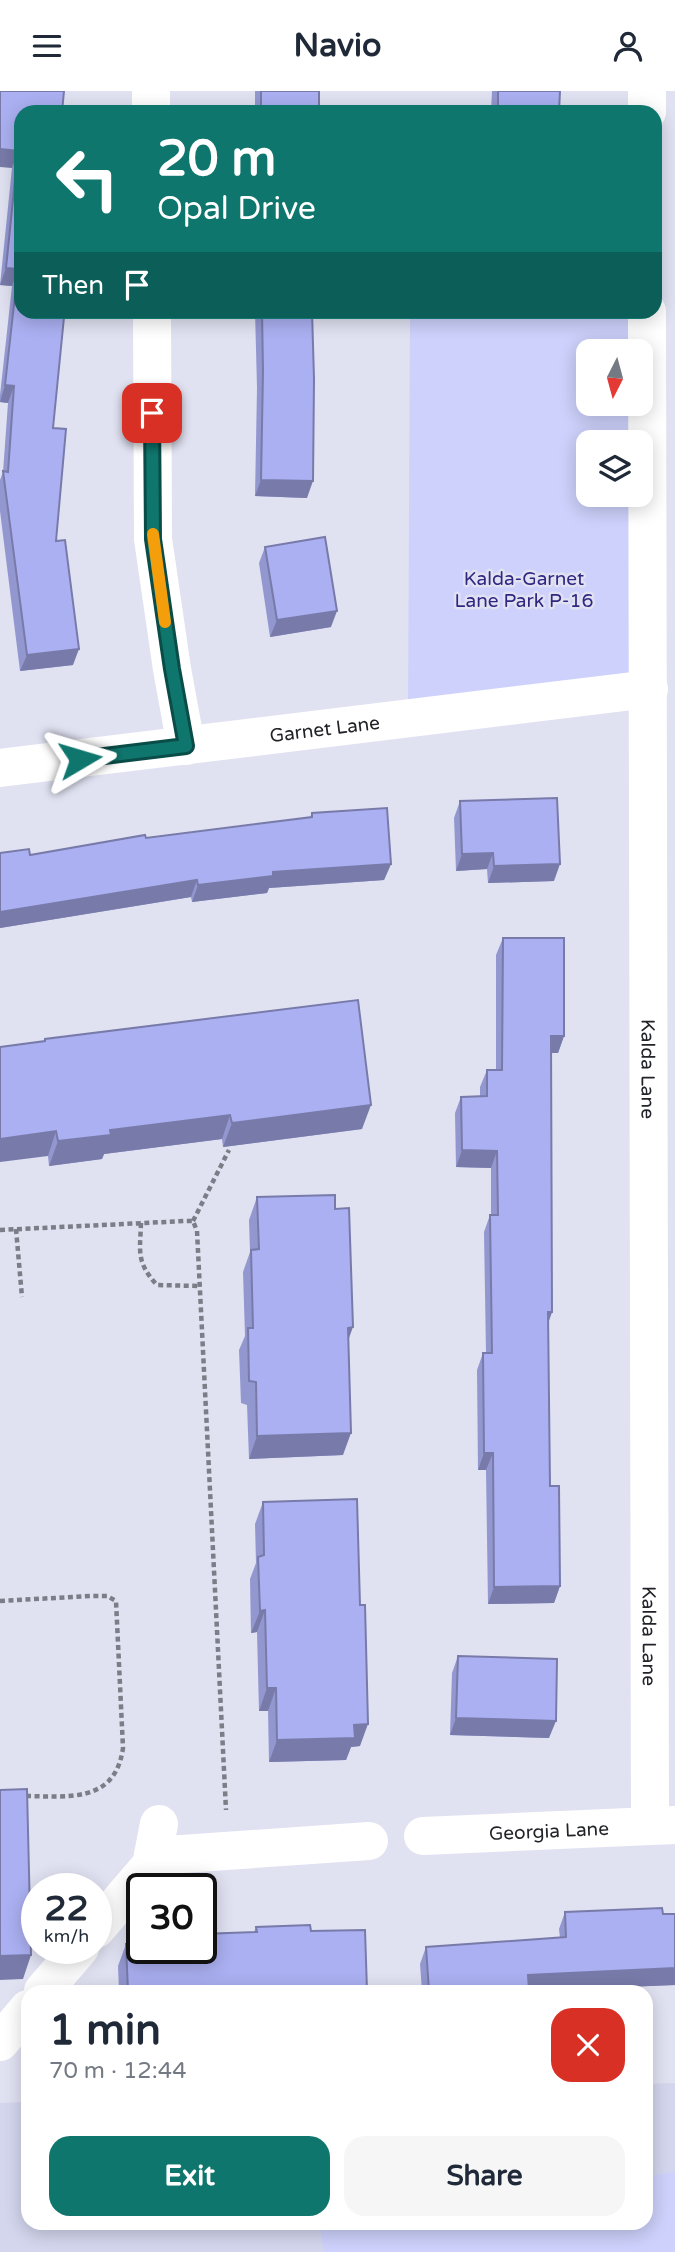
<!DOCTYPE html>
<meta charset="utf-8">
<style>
body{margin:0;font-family:"Varela Round",sans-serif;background:#f6f6f7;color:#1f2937;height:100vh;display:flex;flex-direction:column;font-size:26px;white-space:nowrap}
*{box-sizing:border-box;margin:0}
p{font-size:23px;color:#747a83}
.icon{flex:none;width:38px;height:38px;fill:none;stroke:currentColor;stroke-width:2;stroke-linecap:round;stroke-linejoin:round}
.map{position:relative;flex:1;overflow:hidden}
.drawer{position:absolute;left:21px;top:1894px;width:632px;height:245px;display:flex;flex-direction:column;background:#fff;border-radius:21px;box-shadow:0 4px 18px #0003}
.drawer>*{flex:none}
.hud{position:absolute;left:14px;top:14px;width:648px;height:214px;border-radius:21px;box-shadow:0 4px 18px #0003;background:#0f766e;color:#fff;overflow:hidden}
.needle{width:46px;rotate:186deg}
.controls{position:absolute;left:576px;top:248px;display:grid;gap:14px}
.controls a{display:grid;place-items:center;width:77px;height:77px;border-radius:14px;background:#fff;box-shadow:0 4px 18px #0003;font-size:35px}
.speed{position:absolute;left:21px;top:1782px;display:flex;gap:14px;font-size:35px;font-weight:700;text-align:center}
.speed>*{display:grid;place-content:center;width:91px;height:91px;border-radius:50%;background:#fff;box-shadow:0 4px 18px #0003;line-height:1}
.speed small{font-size:18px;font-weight:400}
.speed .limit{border:4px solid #111;border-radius:10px;background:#fff;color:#111}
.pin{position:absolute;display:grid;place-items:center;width:60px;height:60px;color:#fff;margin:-30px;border-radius:14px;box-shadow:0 4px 10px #0006}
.me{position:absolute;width:77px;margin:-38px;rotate:83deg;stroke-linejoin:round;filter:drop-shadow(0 0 5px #0008)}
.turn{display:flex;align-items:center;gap:24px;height:147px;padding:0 28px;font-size:32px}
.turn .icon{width:91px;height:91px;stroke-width:2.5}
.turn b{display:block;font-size:49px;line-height:60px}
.then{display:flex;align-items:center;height:66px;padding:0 28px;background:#0003;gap:14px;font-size:26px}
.round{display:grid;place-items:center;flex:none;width:74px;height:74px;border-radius:21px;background:#f6f6f7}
.summary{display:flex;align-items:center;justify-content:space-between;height:119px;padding:0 28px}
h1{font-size:42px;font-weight:700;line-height:52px}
.action{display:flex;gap:14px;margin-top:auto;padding:14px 28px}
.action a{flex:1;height:80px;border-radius:21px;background:#0f766e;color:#fff;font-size:28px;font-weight:700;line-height:80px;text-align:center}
.action a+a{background:#f6f6f7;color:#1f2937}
header{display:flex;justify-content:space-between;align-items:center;height:91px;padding:0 28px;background:#fff;font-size:32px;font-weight:700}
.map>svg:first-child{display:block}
.built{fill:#d3d6ed}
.green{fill:#cdd1fb;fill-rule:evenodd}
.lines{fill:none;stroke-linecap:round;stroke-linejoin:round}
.path{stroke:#7b7d87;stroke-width:4.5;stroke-dasharray:5 3.5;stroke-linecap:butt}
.minor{stroke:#fff;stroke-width:38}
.wall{fill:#9397d0}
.shaded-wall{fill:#787ba9}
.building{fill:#abb0f2;stroke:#787ba9;stroke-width:2}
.route-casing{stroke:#0a4d48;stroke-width:18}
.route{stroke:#0f766e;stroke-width:12}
.slow{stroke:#f59e0b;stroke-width:12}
.labels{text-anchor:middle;stroke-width:5;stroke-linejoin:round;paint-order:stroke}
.park-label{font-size:19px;fill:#312682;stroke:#e0e2f2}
.street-label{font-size:19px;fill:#222328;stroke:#e0e2f2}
</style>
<header><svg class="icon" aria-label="menu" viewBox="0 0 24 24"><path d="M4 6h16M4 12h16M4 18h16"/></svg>Navio<svg class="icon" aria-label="person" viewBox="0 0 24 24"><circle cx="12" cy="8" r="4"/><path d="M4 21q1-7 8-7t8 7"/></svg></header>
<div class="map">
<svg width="675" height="2161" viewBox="0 0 675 2161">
<rect width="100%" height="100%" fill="#e0e2f2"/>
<path class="built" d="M675,1992V2161H0V2012L28,2011V2132H646V1993Z"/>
<path class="green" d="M410,221L647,223L649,598L408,626ZM588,261H640V313H588ZM588,352H640V404H588Z
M675,2081V2161H324L319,2132H646V2085Z"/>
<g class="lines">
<path class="path" d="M193,1130L229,1059
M141,1132C140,1161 136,1171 157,1194L199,1195
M16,1138L22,1206
M0,1139L185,1130H193L197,1140L226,1719
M0,1510L90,1505H107L116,1510L123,1657C115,1714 66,1705 22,1705"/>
<g class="minor">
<path d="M151,0V21"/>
<path d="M647,0V21"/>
<path d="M152,220L153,448L172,578L186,655"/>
<path id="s1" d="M647,220L650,1734"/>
<path id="s2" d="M0,677L649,598"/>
<path id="s3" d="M423,1745L675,1734"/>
<path d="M153,1765L369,1750"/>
<path d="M96,1838L151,1774L159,1733"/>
<path d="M43,1900L80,1857"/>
<path d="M0,1951L28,1918"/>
</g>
</g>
<path class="wall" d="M255,0H319V21H255Z
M492,0H560L559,21H491Z
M21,21L53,337L56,450L73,574L20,580L0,420V389L3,381L8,312L0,311V304L12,195L0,194L12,77Z
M255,220H312L307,407L255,405L257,297Z
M265,456L331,536L270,546L259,472Z
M460,710L554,790L488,792L487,778L456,780L454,727Z
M312,722L391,773L384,789L269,797L267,802L192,811L191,806L0,837V762L30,764L146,747L310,726Z
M503,847L564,945L558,962H551L552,1221L548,1233L550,1395L560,1495L554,1512L488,1513L486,1379H478L477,1279L483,1262H486L484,1141L490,1124H491V1077L456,1076L455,1022L461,1006L480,1005V996L487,979H496V864Z
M45,948L362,1038L223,1056L222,1048L104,1063L102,1068L49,1075L48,1065Z
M257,1106L335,1118L348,1249L343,1364L249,1368L247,1314L241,1312L239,1259L245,1245L243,1181L250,1161L249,1129Z
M263,1411L360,1655L351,1656L346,1669L269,1671L268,1620H259L257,1541L251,1542L250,1488L256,1472L255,1433Z
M458,1565L549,1647L450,1644L452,1582Z
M565,1821L675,1823V1894L529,1900H422L420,1873L426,1856L560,1847L559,1838Z
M256,1836L311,1840L367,1900H119L118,1875L126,1853L142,1857L254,1841Z"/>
<path class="shaded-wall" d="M0,58L18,60L12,77L0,76Z
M6,177L18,178L12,195L0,194Z
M5,294L14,295L8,312L0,311Z
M261,389L313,390L307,407L255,405Z
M337,520L331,536L270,546L277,529Z
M79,558L73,574L20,580L27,564Z
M493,762L487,778L456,780L462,763Z
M391,773L384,789L269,797L267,802L192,811L198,794L273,781Z
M560,773L554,790L488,792L494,775Z
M197,789L191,806L0,837V821Z
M551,945H564L558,962H545Z
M371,1014L362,1038L223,1056L232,1032Z
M230,1024L222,1048L104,1063L102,1068L49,1075L58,1050L110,1039Z
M56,1040L48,1065L0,1071V1048Z
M462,1059L497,1060L491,1077L456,1076Z
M548,1221H552L546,1237Z
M353,1236L345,1258L348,1237Z
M351,1342L343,1364L249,1368L257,1345Z
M484,1362H493L486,1379H478Z
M560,1495L554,1512L488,1513L494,1496Z
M265,1519L257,1541L251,1542L260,1520Z
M267,1597H276L268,1620H259Z
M456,1627L556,1630L549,1647L450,1644Z
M368,1633L360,1655L351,1656L346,1669L269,1671L277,1649L354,1634Z
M31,1864L23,1888L0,1889V1865Z
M675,1877V1894L522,1900L528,1884Z"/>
<path class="building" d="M0,0H64L62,21H21V220H56V225L64,226L53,337L66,338L56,450L65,449L79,558L27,564L3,380L8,381L14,295L5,294L18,178L6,177L18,60L0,58Z
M261,0H319V21H261Z
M498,0H560L559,21H500V16H498Z
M262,220H312L314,288L313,390L261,389L263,280Z
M325,446L337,520L277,529L265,456Z
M557,707L560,773L494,775L493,762L462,763L460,710Z
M387,717L391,773L273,781V785L198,794L197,789L0,821V762L29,758L30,764L145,744L146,747L312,726V722Z
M503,847H564V945H551L552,1221H548L550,1395H559L560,1495L494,1496L493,1362H484L483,1262H492L490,1124H498L497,1060L462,1059L461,1006L487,1005V979H502Z
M358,909L371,1014L232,1032L230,1024L110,1039L111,1044L58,1050L56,1040L0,1048V956L45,950V948Z
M335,1104V1118L349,1117L353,1236L348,1237L351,1342L257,1345L256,1291L249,1290L248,1237H253L251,1159L259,1158L257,1106Z
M357,1408L360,1514H365L368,1633L354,1634L355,1647L277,1649L276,1597H267L265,1519L260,1520L258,1466L264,1464L263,1411Z
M458,1565L557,1568L556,1630L456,1627Z
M27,1698L31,1864L0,1865V1699Z
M662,1817L663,1823H675V1877L528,1884L529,1900H429L426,1856L566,1846L565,1821Z
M310,1834L311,1840L365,1839L367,1900H128L126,1853L142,1852V1857H201V1843L257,1841L256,1836Z"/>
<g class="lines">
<defs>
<path id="route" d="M80,668L186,655L172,578L153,448L152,322"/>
</defs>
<use href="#route" class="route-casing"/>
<use href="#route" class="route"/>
<path class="slow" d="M153,443L165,531"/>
</g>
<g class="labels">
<g class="park-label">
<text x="524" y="494">Kalda-Garnet<tspan x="524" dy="22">Lane Park P-16</tspan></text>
</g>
<g class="street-label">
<text dy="7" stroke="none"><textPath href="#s2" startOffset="327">Garnet Lane</textPath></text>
<text dy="7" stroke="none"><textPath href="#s1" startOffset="758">Kalda Lane</textPath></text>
<text dy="7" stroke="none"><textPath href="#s1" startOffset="1325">Kalda Lane</textPath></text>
<text dy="7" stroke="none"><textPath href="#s3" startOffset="126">Georgia Lane</textPath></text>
</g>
</g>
</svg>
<div class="controls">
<a><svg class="needle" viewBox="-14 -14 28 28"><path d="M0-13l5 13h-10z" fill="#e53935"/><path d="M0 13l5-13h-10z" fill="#747a83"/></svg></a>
<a><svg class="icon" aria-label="layers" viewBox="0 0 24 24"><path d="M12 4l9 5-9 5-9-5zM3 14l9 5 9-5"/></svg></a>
</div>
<div class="speed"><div>22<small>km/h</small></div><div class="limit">30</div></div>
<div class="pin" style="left:152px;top:322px;background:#d93025"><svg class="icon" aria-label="arrive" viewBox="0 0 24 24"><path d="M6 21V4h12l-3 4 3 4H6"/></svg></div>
<svg class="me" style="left:80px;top:668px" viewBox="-20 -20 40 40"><path d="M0-17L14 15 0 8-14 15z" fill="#0f766e" stroke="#fff" stroke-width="4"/></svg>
<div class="hud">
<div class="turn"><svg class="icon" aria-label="left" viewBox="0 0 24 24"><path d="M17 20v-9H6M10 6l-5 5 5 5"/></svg><div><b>20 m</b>Opal Drive</div></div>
<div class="then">Then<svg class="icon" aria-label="arrive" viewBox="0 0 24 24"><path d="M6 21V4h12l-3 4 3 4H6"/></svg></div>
</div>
<section class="drawer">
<div class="summary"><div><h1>1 min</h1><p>70 m · 12:44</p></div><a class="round" style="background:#d93025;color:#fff"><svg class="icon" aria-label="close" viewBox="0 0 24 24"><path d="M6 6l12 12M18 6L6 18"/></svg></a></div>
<div class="action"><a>Exit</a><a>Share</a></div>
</section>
</div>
